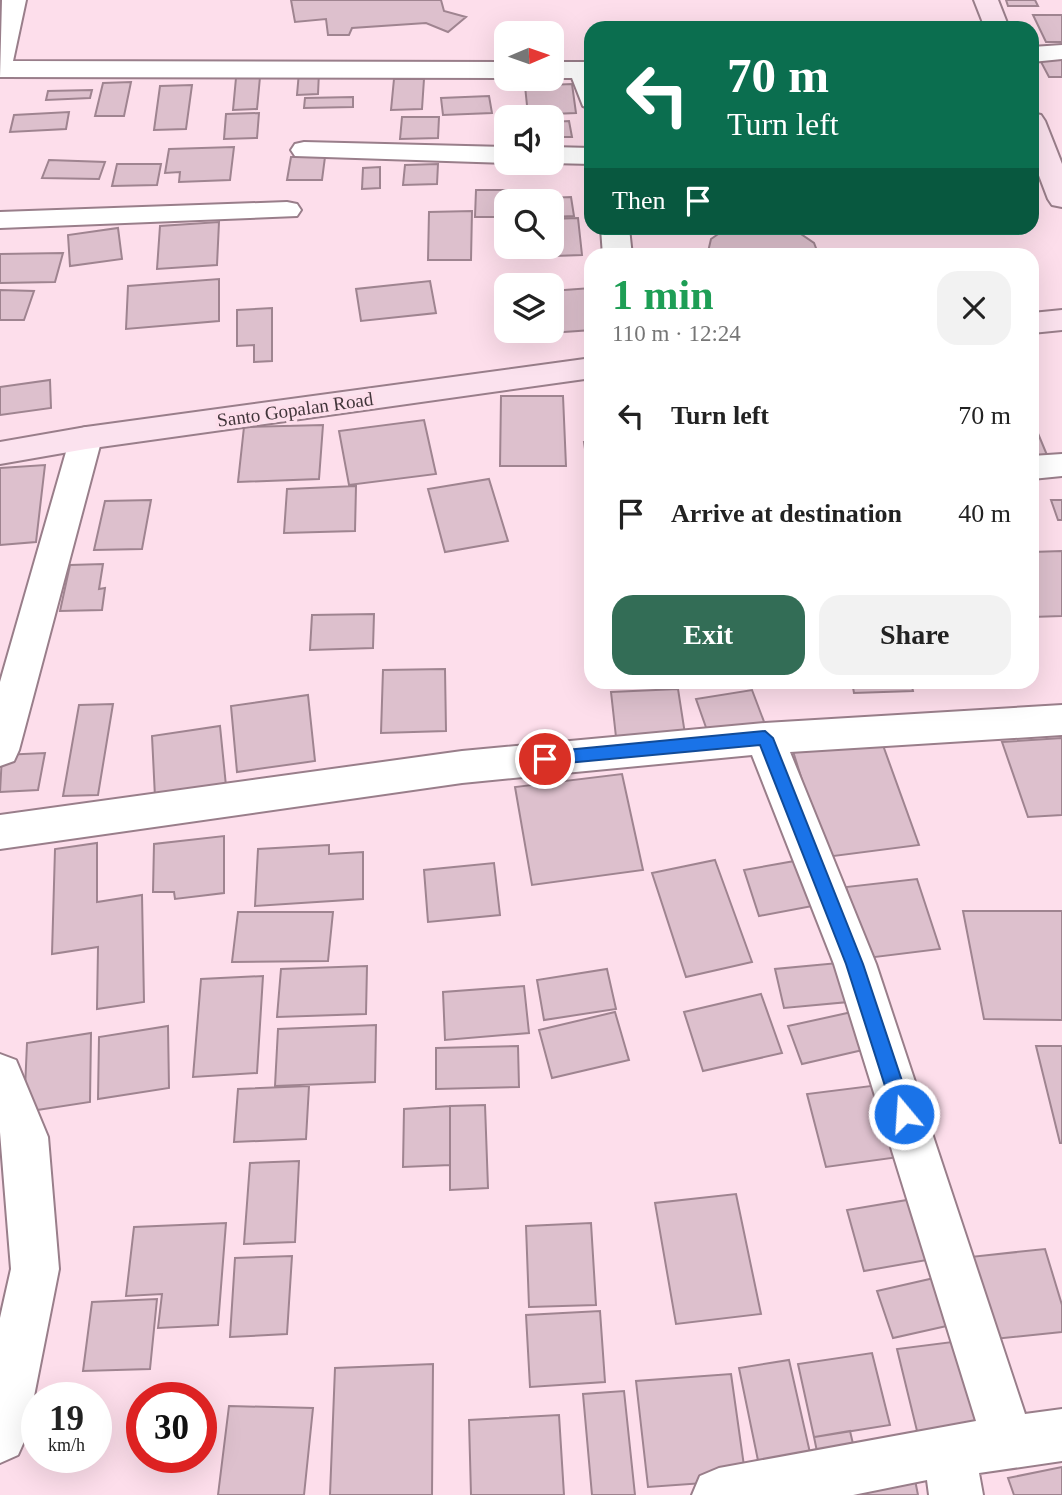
<!DOCTYPE html>
<meta charset="utf-8">
<style>
body{margin:0;font-family:"Times New Roman",serif;background:#f2f2f2;color:#222;height:100vh;display:flex;flex-direction:column;font-size:26px;white-space:nowrap}
*{box-sizing:border-box;margin:0}
p{font-size:23px;color:#767676}
.icon{flex:none;width:38px;height:38px;fill:none;stroke:currentColor;stroke-width:2;stroke-linecap:round;stroke-linejoin:round}
.map{position:relative;flex:1;overflow:hidden}
.panel{position:absolute;left:584px;top:248px;width:455px;height:441px;display:flex;flex-direction:column;background:#fff;border-radius:21px;box-shadow:0 7px 28px #0002}
.panel>*{flex:none}
.guide{position:absolute;left:584px;top:21px;width:455px;height:214px;border-radius:21px;box-shadow:0 7px 28px #0002;background:#0b6e4f;color:#fff;overflow:hidden}
.needle{width:46px;rotate:88deg}
.tools{position:absolute;left:494px;top:21px;display:grid;gap:14px}
.tools a{display:grid;place-items:center;width:70px;height:70px;border-radius:14px;background:#fff;box-shadow:0 7px 28px #0002;font-size:35px}
.speed{position:absolute;left:21px;top:1382px;display:flex;gap:14px;font-size:35px;font-weight:700;text-align:center}
.speed>*{display:grid;place-content:center;width:91px;height:91px;border-radius:50%;background:#fff;box-shadow:0 7px 28px #0002;line-height:1}
.speed small{font-size:18px;font-weight:400}
.speed .limit{border:10px solid #d22;background:#fff;color:#111}
.pin{position:absolute;display:grid;place-items:center;width:60px;height:60px;color:#fff;margin:-30px;border:4px solid #fff;border-radius:50%;box-shadow:0 2px 7px #0007}
.me{position:absolute;width:77px;margin:-38px;rotate:342deg;stroke-linejoin:round;filter:drop-shadow(0 0 5px #0008)}
.turn{display:flex;align-items:center;gap:24px;height:147px;padding:0 28px;font-size:32px}
.turn .icon{width:91px;height:91px;stroke-width:2.5}
.turn b{display:block;font-size:49px;line-height:60px}
.then{display:flex;align-items:center;height:66px;padding:0 28px;background:#0003;gap:14px;font-size:26px}
.round{display:grid;place-items:center;flex:none;width:74px;height:74px;border-radius:21px;background:#f2f2f2}
.overview{display:flex;align-items:center;justify-content:space-between;height:119px;padding:0 28px}
h1{font-size:42px;font-weight:700;line-height:52px;color:#1e9e55}
.button{display:flex;gap:14px;margin-top:auto;padding:14px 28px}
.button a{flex:1;height:80px;border-radius:21px;background:#336d56;color:#fff;font-size:28px;font-weight:700;line-height:80px;text-align:center}
.button a+a{background:#f2f2f2;color:#222}
ul{padding:0;list-style:none}
li{display:flex;align-items:center;gap:21px;height:98px;padding:0 28px}
li div{flex:1}
li b{display:block;font-size:26px}
li em{font-style:normal}
.map>svg:first-child{display:block}
.building{fill:#ddc0cd;stroke:#9f8490;stroke-width:2}
.lines{fill:none;stroke-linecap:round;stroke-linejoin:round}
.minor-casing{stroke:#997e8a;stroke-width:4}
.secondary-casing{stroke:#997e8a;stroke-width:4}
.minor{fill:#fff;fill-rule:evenodd}
.secondary{fill:#fbe2ee;fill-rule:evenodd}
.route{fill:#1a73e8;stroke:#114b97;stroke-width:2}
.labels{text-anchor:middle;stroke-width:7;stroke-linejoin:round;paint-order:stroke}
.street-label{font-size:19px;fill:#41353a;stroke:#fddeeb}
</style>
<div class="map">
<svg width="1062" height="1495" viewBox="0 0 1062 1495">
<rect width="100%" height="100%" fill="#fddeeb"/>
<path class="building" d="M291,0H441L444,11L466,17L448,32L426,23L352,28L349,35H328L326,19L295,22Z
M1006,0H1035L1038,6H1008Z
M1033,15H1062V42H1046Z
M1062,59V77H1049L1040,60Z
M299,72H319L318,94L297,95Z
M260,77L257,109L233,110L236,78Z
M394,79H424L422,109L391,110Z
M131,82L124,116H95L103,83Z
M572,84L576,113L528,115L525,86Z
M192,85L186,129L154,130L160,86Z
M92,90L90,98L46,100L48,91Z
M489,96L492,113L443,115L441,98Z
M353,97V107L304,108L305,98Z
M69,112L66,129L10,132L14,115Z
M259,113L257,138L224,139L226,114Z
M402,117H439L438,138L400,139Z
M569,121L572,137H555L556,142H551V122Z
M234,147L230,180L179,182L180,172L165,173L169,149Z
M291,157H325L322,180H287Z
M49,160L105,162L99,179L42,178Z
M117,164H161L157,185L112,186Z
M438,164L437,184L403,185L405,165Z
M380,167V188L362,189L363,168Z
M476,190H512V201H506V217H475Z
M571,197L574,216L551,217V201L521,199Z
M472,211L471,260H428L429,212Z
M578,218L582,255L526,257L525,247H551V219Z
M219,222L217,265L157,269L160,226Z
M118,228L122,259L70,266L68,235Z
M727,228H792L814,243L819,256H707L711,239Z
M63,253L55,282L0,283V254Z
M219,279V321L126,329L128,286Z
M430,281L436,313L361,321L356,289Z
M591,288L592,330L550,333L551,291Z
M0,290L34,291L24,320H0Z
M272,308V361L254,362V345L237,346V310Z
M50,380L51,408L0,415V387Z
M501,396H563L566,466H500Z
M1032,419L1047,455H1032Z
M424,420L436,474L349,485L339,431Z
M323,425L319,479L238,482L244,427Z
M584,442H592V463H587Z
M45,465L36,542L0,545V468Z
M489,479L508,541L445,552L428,489Z
M356,486L355,531L284,533L287,489Z
M151,500L142,549L94,550L105,501Z
M1051,500H1062V520H1058Z
M1062,551V616L1032,617V552Z
M103,564L99,589L105,588L102,610L60,611L70,565Z
M374,614L373,648L310,650L312,615Z
M445,669L446,731L381,733L383,670Z
M852,682H911L913,691L854,693Z
M678,689L685,734L616,737L611,692Z
M752,690L766,727L709,736L696,699Z
M308,695L315,761L237,772L231,706Z
M113,704L98,795L63,796L79,705Z
M220,726L226,786L155,797L152,736Z
M880,737L919,845L826,857L792,748Z
M1062,738V815L1028,817L1002,742Z
M45,753L38,790L0,792L2,755Z
M622,774L643,870L532,885L515,787Z
M224,836V893L175,899L174,892H153L154,844Z
M97,843V902L142,895L144,1002L97,1009L98,947L52,954L55,849Z
M329,845V854L363,852V899L255,906L258,849Z
M806,859L823,904L759,916L744,870Z
M715,860L752,962L686,977L652,873Z
M494,863L500,915L428,922L424,870Z
M917,879L940,949L867,958L846,887Z
M963,911H1062V1020L984,1019Z
M238,912H333L328,961L232,962Z
M838,963L848,1002L784,1008L775,969Z
M367,966L366,1014L277,1017L281,969Z
M607,969L616,1009L544,1020L537,980Z
M263,976L257,1073L193,1077L201,979Z
M524,986L529,1033L445,1040L443,992Z
M761,994L782,1053L703,1071L684,1012Z
M615,1012L629,1060L552,1078L539,1030Z
M852,1012L867,1049L802,1064L788,1026Z
M376,1025L375,1082L275,1086L278,1029Z
M168,1026L169,1088L98,1099L99,1037Z
M91,1033L90,1102L24,1112L27,1043Z
M518,1046L519,1087L436,1089V1048Z
M1036,1046H1062V1143H1060Z
M879,1085L899,1157L826,1167L807,1094Z
M309,1086L306,1139L234,1142L238,1089Z
M485,1105L488,1188L450,1190V1106Z
M450,1106V1165L403,1167L404,1109Z
M299,1161L295,1242L244,1244L250,1163Z
M736,1194L761,1314L676,1324L655,1203Z
M925,1197L944,1257L864,1271L847,1210Z
M226,1223L218,1325L158,1328L162,1294L126,1296L134,1227Z
M591,1223L596,1305L529,1307L526,1226Z
M1045,1249L1062,1305V1332L994,1339L970,1257Z
M292,1256L287,1334L230,1337L235,1258Z
M943,1276L960,1323L893,1338L877,1291Z
M157,1299L150,1369L83,1371L92,1302Z
M600,1311L605,1382L530,1387L526,1315Z
M960,1341L984,1427L918,1435L897,1349Z
M872,1353L890,1425L814,1437L798,1364Z
M789,1360L813,1466L761,1475L739,1368Z
M433,1364L432,1495H330L335,1368Z
M731,1374L746,1480L648,1487L636,1381Z
M624,1391L635,1495H592L583,1394Z
M229,1406L313,1408L304,1495H218Z
M559,1415L564,1495H471L469,1420Z
M850,1431L857,1461L820,1466L814,1437Z
M1062,1467V1495H1014L1008,1478Z
M915,1480L918,1495H787Z"/>
<g class="lines">
<defs>
<path id="minor" d="M2,0H26L13,61L506,62V78L0,77Z
M1062,45V59L1032,62V47Z
M551,62H592V109L583,106L572,78H551Z
M304,142L506,147L507,163L295,156L291,150L295,144Z
M551,147L592,148V164L550,163Z
M287,202L297,204L301,210L297,216L0,228V212Z
M601,228H629L632,256H603Z
M86,427L97,430L102,438L19,750L14,761L0,766V682L70,438L75,430Z
M1062,454V476L1032,479V456Z
M1062,705V735L790,752L876,964L1025,1414L1062,1409V1461L979,1473L983,1495H929L927,1480L853,1495H692L700,1476L719,1468L976,1421L834,964L752,755L462,783L0,849V815L462,751L765,723Z
M0,1054L16,1060L48,1137L59,1269L26,1437L18,1455L0,1463V1318L11,1269L0,1132Z"/>
<path id="secondary" d="M974,0H998L1009,28H985Z
M1032,113L1041,115L1045,121L1062,164V207L1052,205L1048,199L1032,157Z
M1062,310V330L1032,333V313Z
M592,358V378L86,449L0,464V442L86,427Z"/>
</defs>
<use href="#minor" class="minor-casing"/>
<use href="#secondary" class="secondary-casing"/>
<use href="#minor" class="minor"/>
<use href="#secondary" class="secondary"/>
</g>
<path class="route" d="M765,731L773,738L863,964L913,1114L910,1120L904,1123L897,1120L894,1114L846,964L760,745L545,765L537,759L545,752Z"/>
<g class="labels">
<g class="street-label">
<text transform="translate(295 409) rotate(-8)" y="7">Santo Gopalan Road</text>
</g>
</g>
</svg>
<div class="tools">
<a><svg class="needle" viewBox="-14 -14 28 28"><path d="M0-13l5 13h-10z" fill="#e53935"/><path d="M0 13l5-13h-10z" fill="#767676"/></svg></a>
<a><svg class="icon" aria-label="sound" viewBox="0 0 24 24"><path d="M4 9h4l5-4v14l-5-4H4zM17 9q2 3 0 6"/></svg></a>
<a><svg class="icon" aria-label="search" viewBox="0 0 24 24"><circle cx="10" cy="10" r="6"/><path d="M15 15l6 6"/></svg></a>
<a><svg class="icon" aria-label="layers" viewBox="0 0 24 24"><path d="M12 4l9 5-9 5-9-5zM3 14l9 5 9-5"/></svg></a>
</div>
<div class="speed"><div>19<small>km/h</small></div><div class="limit">30</div></div>
<div class="pin" style="left:545px;top:759px;background:#d93025"><svg class="icon" aria-label="arrive" viewBox="0 0 24 24"><path d="M6 21V4h12l-3 4 3 4H6"/></svg></div>
<svg class="me" style="left:904px;top:1114px" viewBox="-20 -20 40 40"><circle r="17" fill="#1a73e8" stroke="#fff" stroke-width="3"/><path d="M0-11L8 9 0 5-8 9z" fill="#fff"/></svg>
<div class="guide">
<div class="turn"><svg class="icon" aria-label="left" viewBox="0 0 24 24"><path d="M17 20v-9H6M10 6l-5 5 5 5"/></svg><div><b>70 m</b>Turn left</div></div>
<div class="then">Then<svg class="icon" aria-label="arrive" viewBox="0 0 24 24"><path d="M6 21V4h12l-3 4 3 4H6"/></svg></div>
</div>
<section class="panel">
<div class="overview"><div><h1>1 min</h1><p>110 m · 12:24</p></div><a class="round"><svg class="icon" aria-label="close" viewBox="0 0 24 24"><path d="M6 6l12 12M18 6L6 18"/></svg></a></div>
<ul>
<li><svg class="icon" aria-label="left" viewBox="0 0 24 24"><path d="M17 20v-9H6M10 6l-5 5 5 5"/></svg><div><b>Turn left</b></div><em>70 m</em></li>
<li><svg class="icon" aria-label="arrive" viewBox="0 0 24 24"><path d="M6 21V4h12l-3 4 3 4H6"/></svg><div><b>Arrive at destination</b></div><em>40 m</em></li>
</ul>
<div class="button"><a>Exit</a><a>Share</a></div>
</section>
</div>
